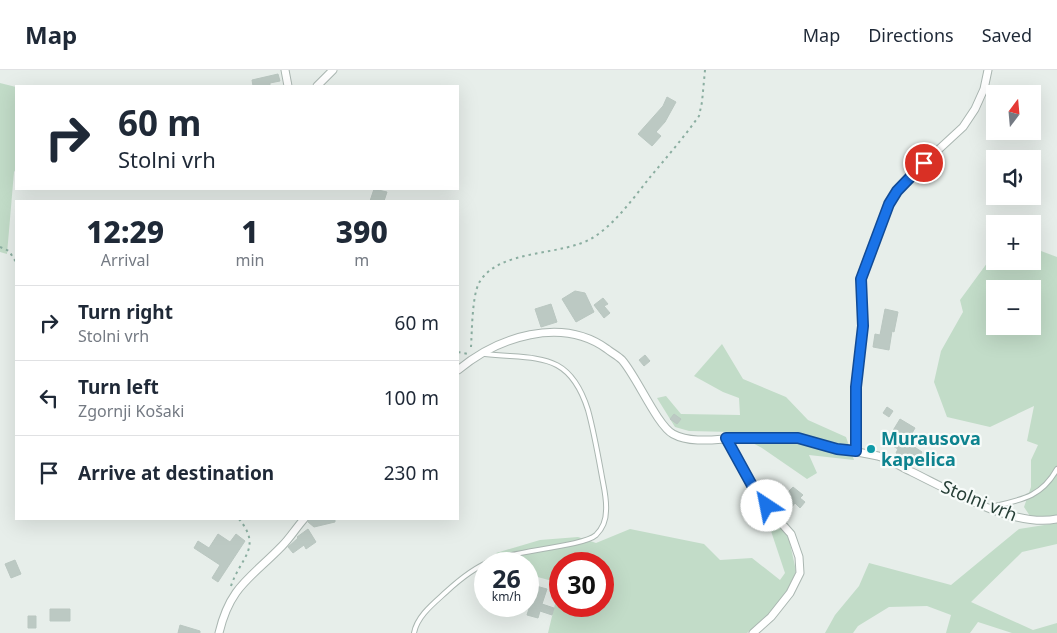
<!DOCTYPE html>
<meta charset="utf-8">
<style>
body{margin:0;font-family:"Noto Sans",sans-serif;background:#f2f2f3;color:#1f2937;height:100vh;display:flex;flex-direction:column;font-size:19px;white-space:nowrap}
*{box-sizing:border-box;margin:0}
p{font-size:16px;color:#747a83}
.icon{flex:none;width:28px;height:28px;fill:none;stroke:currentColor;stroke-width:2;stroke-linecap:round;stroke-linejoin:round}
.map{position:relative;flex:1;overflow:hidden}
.drawer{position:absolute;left:15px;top:130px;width:444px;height:320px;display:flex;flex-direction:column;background:#fff;border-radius:0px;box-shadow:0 5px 20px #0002}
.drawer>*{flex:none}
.top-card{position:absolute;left:15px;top:15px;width:444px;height:105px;border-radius:0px;box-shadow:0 5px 20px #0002;background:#fff;color:#1f2937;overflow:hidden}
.needle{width:32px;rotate:16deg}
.buttons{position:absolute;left:986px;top:15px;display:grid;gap:10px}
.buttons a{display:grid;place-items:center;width:55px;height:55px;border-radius:0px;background:#fff;box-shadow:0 5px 20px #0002;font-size:25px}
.speed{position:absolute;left:474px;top:482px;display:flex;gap:10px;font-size:25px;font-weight:700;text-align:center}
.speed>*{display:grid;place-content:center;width:65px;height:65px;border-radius:50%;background:#fff;box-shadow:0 5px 20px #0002;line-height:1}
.speed small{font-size:12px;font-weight:400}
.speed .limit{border:8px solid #d22;background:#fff;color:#111}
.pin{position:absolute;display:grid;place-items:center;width:42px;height:42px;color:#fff;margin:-21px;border:2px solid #fff;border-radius:50%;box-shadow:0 1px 5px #0007}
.me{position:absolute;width:55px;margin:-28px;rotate:326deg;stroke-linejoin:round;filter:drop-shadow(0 0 4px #0008)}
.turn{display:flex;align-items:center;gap:18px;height:105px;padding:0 20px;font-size:22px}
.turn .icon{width:65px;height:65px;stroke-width:2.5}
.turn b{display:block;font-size:35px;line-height:42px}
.eta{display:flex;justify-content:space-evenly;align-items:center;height:85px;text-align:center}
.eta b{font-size:30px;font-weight:800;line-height:35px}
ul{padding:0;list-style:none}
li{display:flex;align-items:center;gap:15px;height:75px;padding:0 20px;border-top:1px solid #e0e1e3}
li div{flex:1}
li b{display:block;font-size:19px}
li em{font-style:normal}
header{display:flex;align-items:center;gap:30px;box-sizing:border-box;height:70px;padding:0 25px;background:#fff;border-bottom:1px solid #e0e1e3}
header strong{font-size:24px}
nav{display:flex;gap:28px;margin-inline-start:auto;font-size:18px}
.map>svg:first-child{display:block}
.green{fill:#c2dcc8;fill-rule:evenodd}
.building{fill:#bcc9c3;stroke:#bac7c1}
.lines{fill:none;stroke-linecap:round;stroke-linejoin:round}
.service-casing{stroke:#aab6b1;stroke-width:6}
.minor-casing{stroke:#aab6b1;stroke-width:9}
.path{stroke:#8baea1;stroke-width:2;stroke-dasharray:2.5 4;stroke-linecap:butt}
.service{stroke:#fff;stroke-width:4}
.minor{stroke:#fff;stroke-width:7}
.route-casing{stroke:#114b97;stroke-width:12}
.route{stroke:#1a73e8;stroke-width:9}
.culture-dot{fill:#0f9aa8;stroke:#f7fbf9;stroke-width:2}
.labels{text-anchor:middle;stroke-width:4.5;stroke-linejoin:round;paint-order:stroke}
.culture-label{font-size:18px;font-weight:bold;fill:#0d838f;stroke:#f7fbf9;text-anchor:start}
.street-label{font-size:18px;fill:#273f37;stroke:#f7fbf9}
</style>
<header>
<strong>Map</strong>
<nav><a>Map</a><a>Directions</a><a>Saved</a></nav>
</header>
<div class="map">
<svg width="1057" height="563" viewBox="0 0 1057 563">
<rect width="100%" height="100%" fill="#e7eeea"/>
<path class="green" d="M0,13L16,17V99L14,102L7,184L0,182Z
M1033,178L1057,187V445L1048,447L1030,446L1024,437L1031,417V390L1038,375L1027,371L1034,336L990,357L947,347L934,312L941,281L963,242L960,230L993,185L995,184V191H1032ZM995,219H1032V256H995Z
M722,274L743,309L786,327L808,350L846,367L854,390L809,385L817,403L807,409L762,378L732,362L689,361L675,357L657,328L666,326L681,344L740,345L739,328L723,322L694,306Z
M772,447L788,464L796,501L787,522L769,545L747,563H548L560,513L530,505L528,504V494H512L496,483L540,470L578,467L596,473L630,459L704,474L720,490L752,488L780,510L785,503L767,449ZM560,494H602V536H560Z
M1057,453V474L1022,482L971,532L1033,560L1057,553V563H1012L978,552L970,563H946L951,545L927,536L889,537L858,556L853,563H825L835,545L859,516L869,493L951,515L1019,459Z"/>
<path class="building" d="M278,4L280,11L270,13V16H253L252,10Z
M667,27L676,32L665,52L656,62L661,66L652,76L638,64L663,36Z
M374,119L387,122L384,131H370Z
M575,221L585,223L594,242L576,252L562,229Z
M603,228L608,234L604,236L610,243L604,248L594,235Z
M551,234L557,252L541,257L535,239Z
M885,239L898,242L894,262L892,261L889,280L873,277L875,264L880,265Z
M645,285L650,291L644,296L639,290Z
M887,337L893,341L889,347L883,343Z
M674,344L681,349L677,354L670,349Z
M900,349L915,358L907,372L922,382L915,394L896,383L898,379L886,372Z
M793,417L803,425L800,428L805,432L800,438L795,433L791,438L777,425L782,419L787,423Z
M309,449H335V452L314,457L308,452Z
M308,459L316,472L306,479L304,475L293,483L288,477L298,468L297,467Z
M218,464L230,472L236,464L245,471L218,512L212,508L220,495L194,478L198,471L209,478Z
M15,490L21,504L11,508L5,494Z
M536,516L547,519L542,534L554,538L552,545L540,541L538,548L527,545Z
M50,539H70V551H50Z
M28,546H36V558H28Z
M180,555L200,561V563H178Z"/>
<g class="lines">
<defs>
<path id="service" d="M990,437C1020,430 1041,428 1057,399
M414,563C417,546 434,533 446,522C460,509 475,497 493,490C514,481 584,476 596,465C602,459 606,450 606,441C607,430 604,418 602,407C598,385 594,362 588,340C569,280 537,290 485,284"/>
<path id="minor" d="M285,0L288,16
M317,16L333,0
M458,300C498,267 561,246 607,279C612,283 618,286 622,290C637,307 657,355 673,364C691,374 717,369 737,368C757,367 777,366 797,368C811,370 824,376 837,379C851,381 865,383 878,386C890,389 901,397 912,402C951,421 1014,458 1057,449
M726,368L759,428L791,464L799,487L800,503L790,523L771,547L753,563
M856,381V317L863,256L861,209L867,190L889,134L897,121L911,105L963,57L975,39L984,19L988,0
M219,563C230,516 251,508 282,476C290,468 296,458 304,449"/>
</defs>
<use href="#service" class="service-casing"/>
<use href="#minor" class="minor-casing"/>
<path class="path" d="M0,177L9,181L16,192
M471,277C472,262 472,226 479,213C498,178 563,187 594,167C617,152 634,127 651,106C667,87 684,67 699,46L702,32L705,0
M458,282L468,284
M231,516C240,488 263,478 239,449"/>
<use href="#service" class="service"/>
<use href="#minor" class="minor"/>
</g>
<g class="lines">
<defs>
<path id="route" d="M767,436L759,428L726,368H798L837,379L856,381V317L863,256L861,209L889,134L897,121L924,93"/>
</defs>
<use href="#route" class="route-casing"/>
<use href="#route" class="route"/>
</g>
<circle class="culture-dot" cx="871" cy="379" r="5"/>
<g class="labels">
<g class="culture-label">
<text x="881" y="375">Murausova<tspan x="881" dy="21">kapelica</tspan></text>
</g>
<g class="street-label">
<text transform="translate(979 431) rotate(22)" y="6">Stolni vrh</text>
</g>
</g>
</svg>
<div class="buttons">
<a><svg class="needle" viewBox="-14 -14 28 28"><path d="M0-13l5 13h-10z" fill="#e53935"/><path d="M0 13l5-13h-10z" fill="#747a83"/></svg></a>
<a><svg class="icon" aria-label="sound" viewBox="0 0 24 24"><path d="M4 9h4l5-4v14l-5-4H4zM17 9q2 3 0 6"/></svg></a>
<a>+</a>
<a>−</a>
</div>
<div class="speed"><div>26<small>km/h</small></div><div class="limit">30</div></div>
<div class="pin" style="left:924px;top:93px;background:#d93025"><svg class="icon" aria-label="arrive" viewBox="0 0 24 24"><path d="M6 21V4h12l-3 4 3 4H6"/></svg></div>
<svg class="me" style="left:767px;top:436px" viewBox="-20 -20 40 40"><circle r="19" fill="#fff"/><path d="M0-13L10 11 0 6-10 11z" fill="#1a73e8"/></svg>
<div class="top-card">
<div class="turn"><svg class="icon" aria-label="right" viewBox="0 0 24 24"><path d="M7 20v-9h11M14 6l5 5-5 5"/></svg><div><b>60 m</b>Stolni vrh</div></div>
</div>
<section class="drawer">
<div class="eta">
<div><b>12:29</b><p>Arrival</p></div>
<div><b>1</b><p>min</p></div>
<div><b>390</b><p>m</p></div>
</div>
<ul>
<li><svg class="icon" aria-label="right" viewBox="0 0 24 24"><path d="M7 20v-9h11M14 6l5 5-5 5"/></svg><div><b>Turn right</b><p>Stolni vrh</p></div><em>60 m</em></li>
<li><svg class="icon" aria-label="left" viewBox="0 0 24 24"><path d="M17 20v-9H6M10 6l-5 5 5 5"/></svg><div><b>Turn left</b><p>Zgornji Košaki</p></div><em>100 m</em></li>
<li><svg class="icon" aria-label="arrive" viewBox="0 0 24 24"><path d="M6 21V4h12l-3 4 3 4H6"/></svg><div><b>Arrive at destination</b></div><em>230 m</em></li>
</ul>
</section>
</div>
